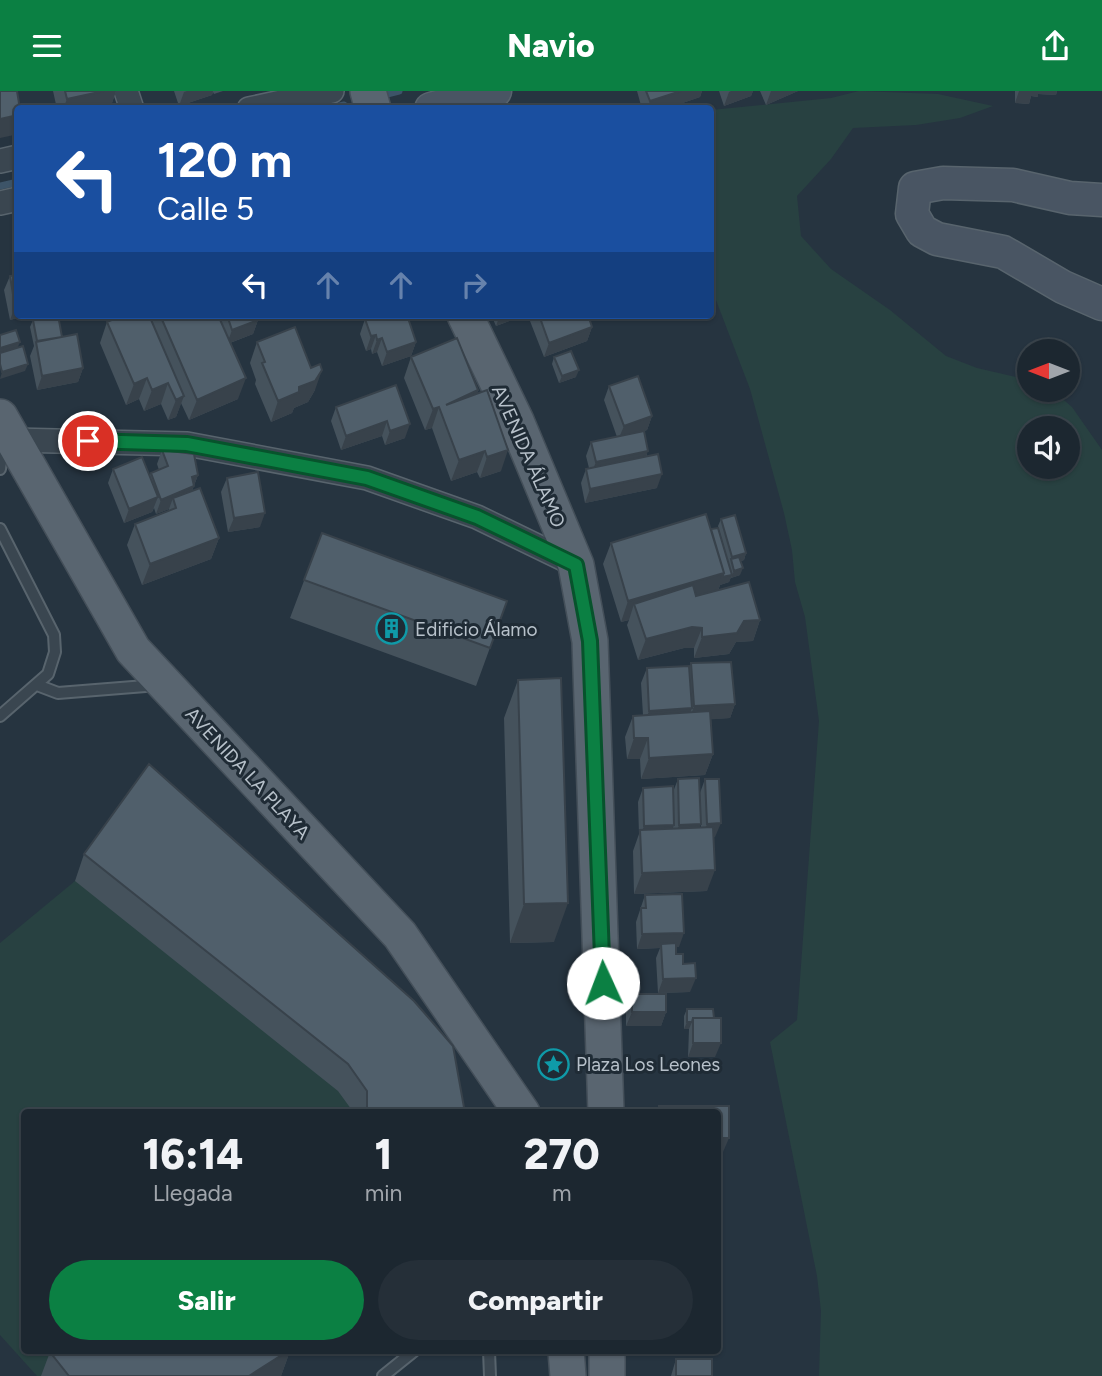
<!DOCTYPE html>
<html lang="es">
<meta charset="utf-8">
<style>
body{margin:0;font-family:Figtree,sans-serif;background:#252f38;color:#f1f3f6;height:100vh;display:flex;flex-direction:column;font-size:26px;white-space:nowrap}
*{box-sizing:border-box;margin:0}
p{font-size:23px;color:#a0a5ab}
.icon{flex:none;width:38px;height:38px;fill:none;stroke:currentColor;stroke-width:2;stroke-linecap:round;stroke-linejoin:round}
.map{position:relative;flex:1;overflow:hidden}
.drawer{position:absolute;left:21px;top:1018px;width:700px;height:245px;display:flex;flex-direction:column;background:#1c2730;border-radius:7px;box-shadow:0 2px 5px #0004,0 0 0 2px #3a444c}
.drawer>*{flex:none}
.banner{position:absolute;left:14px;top:14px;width:700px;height:214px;border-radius:7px;box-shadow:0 2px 5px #0004,0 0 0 2px #3a444c;background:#1a4fa0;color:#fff;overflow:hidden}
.needle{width:46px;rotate:270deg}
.fabs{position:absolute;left:1017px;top:248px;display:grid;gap:14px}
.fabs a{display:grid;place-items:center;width:63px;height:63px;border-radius:50%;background:#1c2730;box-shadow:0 2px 5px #0004,0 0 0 2px #3a444c;font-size:35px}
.pin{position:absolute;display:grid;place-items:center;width:60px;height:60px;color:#fff;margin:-30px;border:4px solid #fff;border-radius:50%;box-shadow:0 2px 7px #0007}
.me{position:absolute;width:77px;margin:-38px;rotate:358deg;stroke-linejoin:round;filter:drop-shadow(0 0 5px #0008)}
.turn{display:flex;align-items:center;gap:24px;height:147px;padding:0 28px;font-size:32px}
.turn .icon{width:91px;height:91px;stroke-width:2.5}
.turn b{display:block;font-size:49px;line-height:60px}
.lanes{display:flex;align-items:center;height:66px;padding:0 28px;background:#0003;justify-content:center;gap:35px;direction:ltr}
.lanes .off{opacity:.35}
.eta{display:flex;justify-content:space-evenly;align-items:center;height:119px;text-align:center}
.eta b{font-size:42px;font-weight:800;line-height:49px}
.button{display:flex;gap:14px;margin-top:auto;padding:14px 28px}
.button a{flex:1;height:80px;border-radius:42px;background:#0b8043;color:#fff;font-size:28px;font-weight:800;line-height:80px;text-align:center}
.button a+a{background:#252f38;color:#f1f3f6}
header{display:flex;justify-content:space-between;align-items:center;height:91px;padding:0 28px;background:#0b8043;color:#fff;font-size:32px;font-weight:800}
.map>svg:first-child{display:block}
.green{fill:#284141;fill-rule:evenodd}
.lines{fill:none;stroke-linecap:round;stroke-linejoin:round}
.stream{stroke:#3d5468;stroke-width:7}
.service-casing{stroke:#58646d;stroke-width:14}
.minor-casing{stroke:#58646d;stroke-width:26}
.secondary-casing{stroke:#58646d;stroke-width:35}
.primary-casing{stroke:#444f59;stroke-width:38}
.service{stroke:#3a4650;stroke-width:10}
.minor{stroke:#3a4650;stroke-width:23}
.secondary{stroke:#495563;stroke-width:32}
.primary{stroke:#596570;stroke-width:35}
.wall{fill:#45525c}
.shaded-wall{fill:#38424b}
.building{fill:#505f6b;stroke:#38424b;stroke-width:2}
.route-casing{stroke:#07532c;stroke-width:18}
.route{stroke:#0b8043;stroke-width:12}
.labels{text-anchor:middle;stroke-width:6;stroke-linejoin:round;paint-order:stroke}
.street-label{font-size:19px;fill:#b7c1ca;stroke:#1f2b35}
.poi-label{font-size:19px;fill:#b7c1ca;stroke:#1f2b35;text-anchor:start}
</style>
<header><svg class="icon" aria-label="menu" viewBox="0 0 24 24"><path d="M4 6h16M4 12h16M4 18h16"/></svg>Navio<svg class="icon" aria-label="share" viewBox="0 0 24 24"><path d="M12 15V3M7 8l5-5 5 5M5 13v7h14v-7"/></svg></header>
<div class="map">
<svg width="1102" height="1285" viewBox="0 0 1102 1285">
<rect width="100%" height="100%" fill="#263440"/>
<path class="green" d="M859,0L938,3L993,15L960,27L916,34L853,37L831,68L797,105L801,145L831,178L890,219L946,265L977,277L1029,289V299H1052L1072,316L1102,359V1285H819L821,1220L817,1185L770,951L797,929L819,630L805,526L795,491L792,459L784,422L750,298L711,196V19L831,7ZM1029,338H1068V376H1029Z
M139,700L451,1022H24V1260H245L207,1285H37L0,1244V852L75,790Z"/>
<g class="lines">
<path class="stream" d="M383,4L399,0
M328,18L344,14
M0,95L18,91"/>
<defs>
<path id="service" d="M0,378L3,351
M0,438L54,544L55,561L48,583L0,625
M37,594L58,602L158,594
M489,1260L490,1285
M383,1285L414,1260"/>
<path id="minor" d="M126,0L132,18
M249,18L332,0
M0,70L18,66
M0,112L18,108
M13,349L187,353L367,387L477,426L576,474"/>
<path id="secondary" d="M431,18L495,0
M1102,109L1070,107L1013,94L943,92L915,97L912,123L922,140L937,148L1003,161L1063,196L1102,213"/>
<path id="primary" d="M368,0L373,18
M465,224L516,330L576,474L590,550L606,1022
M0,326L133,559L400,844L522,1022
M566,1260L568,1285
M607,1260V1285"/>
</defs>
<use href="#service" class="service-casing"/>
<use href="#minor" class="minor-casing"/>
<use href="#secondary" class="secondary-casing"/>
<use href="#primary" class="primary-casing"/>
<use href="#service" class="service"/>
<use href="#minor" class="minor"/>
<use href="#secondary" class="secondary"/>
<use href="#primary" class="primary"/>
</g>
<path class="wall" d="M53,0H116L110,18H57Z
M174,0H223L214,3L213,1L212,4L179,15Z
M637,0H702L700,6L665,18H642Z
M719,0H753L751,5L724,15Z
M760,0H798L766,14Z
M1015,0H1057L1056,4L1038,3V6L1031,5L1029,13L1015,12Z
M10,185L18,224H65L64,227L58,228L62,246L83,277L78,291L37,299L30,265L34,255L30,236L33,229L40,227L24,225L10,229L4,199Z
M123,224H218L220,230L223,224H257L258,229L253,243L230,252L238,308L189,329L181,312L176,326L168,329L161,313L144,320L139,308L126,314L100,252L107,231Z
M491,224H526L496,235Z
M532,224H588L592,236L587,250L544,266L530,230Z
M365,228L416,251L411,265L382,275L377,261L372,263L371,258L366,260L360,243Z
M257,251L311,277L315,299L308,311L294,317L292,322L271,331L255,293L256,289L250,272Z
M411,266L478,299L477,303L501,380L480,387L477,381L451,390L432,337L425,339L404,287Z
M554,266L576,286L559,292L552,273Z
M396,294L405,347L385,354L382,345L341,359L331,330L336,316Z
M609,295L652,325L647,339L644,340L647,365L657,397L585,412L581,392L586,378L589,377L586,365L591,351L617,346L604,309Z
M162,359L198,384L192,400L219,447L211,468L142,494L127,454L135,433L168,421L169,418L156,423L154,417L152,421L124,432L108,392L113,378L149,386L151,382L159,379L157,373Z
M227,387L260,436L228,441L221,401Z
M721,428L746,462L744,469L741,470L740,484L731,487V486L729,491L720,494L718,500L760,529L753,550L736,551L729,563L694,567V557H684L638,569L627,534L629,529L621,531L603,473L611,452L711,438L729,474L718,435Z
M322,442L507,510L476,595L290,527Z
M691,572L735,613L730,627L711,628L713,663L705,684L641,688L640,668H627L625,646L633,625L643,624L641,592L647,577L690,575Z
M518,589L554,851L510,852L504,627Z
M678,688L699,737H701L700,702L705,688L715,746H714L707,800L634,803L633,760L639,743L638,711L643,697L673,701Z
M84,763L465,1022H354L338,1000L75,790Z
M645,804L679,856H676V863L683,873L690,901L658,902L656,867L660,857L637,858L636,831Z
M632,903L666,921L661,935H626V917Z
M687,918L715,966H688L689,938H684V925Z
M51,1260H290L281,1285H41L50,1261Z
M676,1268L712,1285H671Z"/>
<path class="shaded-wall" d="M104,0H116L110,18H63L67,8Z
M187,0H213L212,4L179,15L184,1Z
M681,0H702L700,6L665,18H647L650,10Z
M731,0H753L751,5L724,15L729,1Z
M771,0H798L766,14Z
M1019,0H1057L1056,4L1038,3V6L1031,5L1029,13L1015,12Z
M18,24V34L14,44L0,47V28Z
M18,214V224H65L64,227L53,229L24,225L10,229L15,215Z
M353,224H364L352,229Z
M500,224H526L496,235Z
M258,229L253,243L227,253L232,239Z
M592,236L587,250L544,266L549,252Z
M376,244L371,258L366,260L371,245Z
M382,247L377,261L372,263L377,249Z
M20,251L17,258L0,263V257Z
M416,251L411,265L382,275L387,261Z
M28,273L25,280L0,288L2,281Z
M83,277L78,291L37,299L42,285Z
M322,279L315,299L308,311L294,317L292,322L271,331L278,310L299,296Z
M579,279L576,286L559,292L562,285Z
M147,287L139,308L126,314L134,293Z
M246,287L238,308L189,329L197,309Z
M168,292L161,313L144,320L152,299Z
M478,299L471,320L446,314Z
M184,305L176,326L168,329L176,309Z
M439,316L432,337L425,339L433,318Z
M652,325L647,339L618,349L624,335Z
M387,330L382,345L341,359L346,345Z
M410,333L405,347L385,354L390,340Z
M508,359L501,380L480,387L487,366Z
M485,360L477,381L451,390L459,369Z
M648,360L643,374L590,385L596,371Z
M662,383L657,397L585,412L590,398Z
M198,384L188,410L173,407L169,418L156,423L161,409L192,386Z
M158,406L152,421L124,432L129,418Z
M265,422L260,436L228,441L234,427Z
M219,447L211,468L142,494L150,473Z
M746,462L744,469L732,473L731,469L732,466Z
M743,477L740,484L731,487L734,480Z
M724,482L732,484L729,491L720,494L717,502L634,513L629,529L621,531L628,510Z
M760,529L753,550L736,551L729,563L694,567L702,546L744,530Z
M692,536L702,537L694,557H684L638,569L646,548Z
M735,613L730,627L689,630L694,615Z
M692,617L687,631L644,634L649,620Z
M634,647H648L640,668H627Z
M713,663L705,684L641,688L649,667Z
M721,732L715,746L702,747L707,733Z
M701,733L696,747L674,748L679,734Z
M674,734L669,748L640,745L644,735Z
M715,779L707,800L634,803L642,782Z
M568,812L554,851L510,852L524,813Z
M684,842L679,856H662L661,853L660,857L637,858L642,843Z
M696,887L690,901L658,902L663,888Z
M632,921H666L661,935H626Z
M687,931H692L689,938H684Z
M693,952H721L715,966H688Z
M718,1047H729L723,1061H718Z
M288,1260H290L281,1285H249Z"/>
<path class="building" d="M0,0H17L20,18H18V24L0,28Z
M65,0H104L67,8Z
M646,0H681L650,10Z
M18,184V214L15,215L10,185Z
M58,224L62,246L37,250L33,229Z
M123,224H149L184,305L176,309L168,292L152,299L147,287L134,293L107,231Z
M160,224H218L246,287L197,309Z
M227,224H257L258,229L232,239Z
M378,224H407L416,251L387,261L382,247L377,249L376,244L371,245L365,228Z
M539,224H588L592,236L549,252Z
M295,236L311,277L320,273L322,279L315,290L299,296V301L278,310L262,272L265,271L257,251Z
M16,239L20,251L0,257V244Z
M77,243L83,277L42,285L36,251Z
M457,247L478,299L446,314L487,299L508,359L487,366L485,360L459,369L439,316L433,318L411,266Z
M23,255L28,273L2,281L0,273V262Z
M571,260L579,279L562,285L554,266Z
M638,285L652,325L624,335L609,295Z
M396,294L410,333L390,340L387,330L346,345L336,316Z
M644,340L648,360L596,371L591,351Z
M162,359L194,363L198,384L192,386L194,395L161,409L151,382L168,375Z
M658,363L662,383L590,398L586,378Z
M142,366L158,406L129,418L113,378Z
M258,381L265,422L234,427L227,387Z
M200,397L219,447L150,473L135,433L176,417L173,407Z
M706,423L724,482L628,510L611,452Z
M735,424L746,462L732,466L721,428Z
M718,437L732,484L722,486L724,482L711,438Z
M322,442L507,510L490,557L304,489Z
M739,466L743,477L734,480L731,468Z
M749,491L760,529L744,530L737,542L702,546V537L692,536L646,548L634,513L693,494L696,505Z
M731,571L735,613L694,615L691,572Z
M689,575L692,617L649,620L647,577Z
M561,587L568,812L524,813L518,589Z
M710,620L713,663L649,667L648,647H634L633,625Z
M149,673L414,910L453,955L465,1022H367V1000L348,973L84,763Z
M699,687L701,733L679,734L678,688Z
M705,688H719L721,732L707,733Z
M673,695L674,734L644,735L643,697Z
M713,736L715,779L642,782L640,739Z
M682,803L684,842L642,843L641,817H646L645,804Z
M676,852V863H683V873L695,872L696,887L663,888L661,853Z
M632,903H666V921H632Z
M687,918H713L714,927H693L692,931H687Z
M693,927H721V952H693Z
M659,1015H729V1047H718V1022H659Z
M718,1073H719V1123H718Z
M51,1260H288L249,1285H69L50,1261Z
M676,1268H712V1285H676Z"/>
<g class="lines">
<defs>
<path id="route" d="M88,350L187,353L367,387L477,426L576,474L590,550L603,892"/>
</defs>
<use href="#route" class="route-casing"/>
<use href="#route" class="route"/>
</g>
<defs>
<symbol id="building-ring" viewBox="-11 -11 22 22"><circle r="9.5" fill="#1f2b35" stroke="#0f9aa8" stroke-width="1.5"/><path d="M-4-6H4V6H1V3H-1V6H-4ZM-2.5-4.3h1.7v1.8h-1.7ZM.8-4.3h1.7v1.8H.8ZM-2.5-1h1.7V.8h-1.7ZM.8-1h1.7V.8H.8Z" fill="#0f9aa8"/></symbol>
<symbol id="sight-ring" viewBox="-11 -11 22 22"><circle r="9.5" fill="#1f2b35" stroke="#0f9aa8" stroke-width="1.5"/><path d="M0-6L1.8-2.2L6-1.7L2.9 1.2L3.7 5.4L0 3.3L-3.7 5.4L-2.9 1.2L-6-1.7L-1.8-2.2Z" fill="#0f9aa8"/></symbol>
</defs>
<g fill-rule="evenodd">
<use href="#building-ring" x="374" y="520" width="35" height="35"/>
<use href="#sight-ring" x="536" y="956" width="35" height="35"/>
</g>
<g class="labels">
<g class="street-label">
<text transform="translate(529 365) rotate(66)" y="7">AVENIDA ÁLAMO</text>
<text transform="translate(248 682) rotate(47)" y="7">AVENIDA LA PLAYA</text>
</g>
<g class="poi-label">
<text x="415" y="545">Edificio Álamo</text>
<text x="576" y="980">Plaza Los Leones</text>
</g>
</g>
</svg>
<div class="fabs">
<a><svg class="needle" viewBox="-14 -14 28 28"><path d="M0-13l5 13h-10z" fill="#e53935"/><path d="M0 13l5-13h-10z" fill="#a0a5ab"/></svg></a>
<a><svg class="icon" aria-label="sound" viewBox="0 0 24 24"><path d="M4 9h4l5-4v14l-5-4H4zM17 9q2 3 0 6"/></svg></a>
</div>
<div class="pin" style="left:88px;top:350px;background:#d93025"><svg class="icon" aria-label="arrive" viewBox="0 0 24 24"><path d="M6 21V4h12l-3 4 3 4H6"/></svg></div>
<svg class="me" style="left:603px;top:892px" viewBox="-20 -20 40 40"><circle r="19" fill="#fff"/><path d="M0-13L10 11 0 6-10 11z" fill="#0b8043"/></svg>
<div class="banner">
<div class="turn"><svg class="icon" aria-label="left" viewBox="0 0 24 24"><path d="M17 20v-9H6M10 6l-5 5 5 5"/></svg><div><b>120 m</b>Calle 5</div></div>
<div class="lanes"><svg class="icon" aria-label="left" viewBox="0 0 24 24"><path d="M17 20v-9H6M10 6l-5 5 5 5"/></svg><svg class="icon off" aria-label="ahead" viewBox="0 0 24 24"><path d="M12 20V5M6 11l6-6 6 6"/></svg><svg class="icon off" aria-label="ahead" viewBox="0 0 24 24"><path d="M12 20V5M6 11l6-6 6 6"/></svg><svg class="icon off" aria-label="right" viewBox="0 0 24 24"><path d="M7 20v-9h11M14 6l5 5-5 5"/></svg></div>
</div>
<section class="drawer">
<div class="eta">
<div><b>16:14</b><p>Llegada</p></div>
<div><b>1</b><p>min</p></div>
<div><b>270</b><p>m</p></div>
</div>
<div class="button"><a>Salir</a><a>Compartir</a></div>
</section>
</div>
